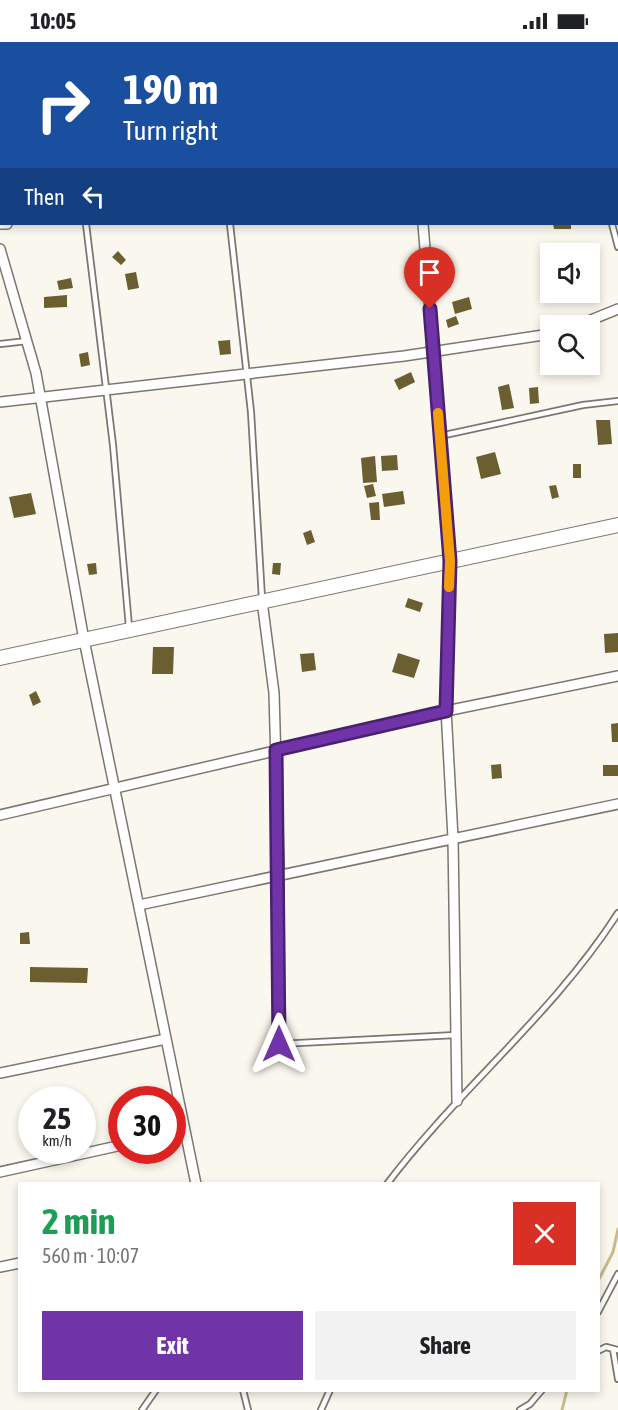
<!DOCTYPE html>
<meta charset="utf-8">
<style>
body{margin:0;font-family:"Asap Condensed",sans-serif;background:#f2f2f2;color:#202124;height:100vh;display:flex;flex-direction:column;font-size:22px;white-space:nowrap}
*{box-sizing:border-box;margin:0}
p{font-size:20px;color:#757577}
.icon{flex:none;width:33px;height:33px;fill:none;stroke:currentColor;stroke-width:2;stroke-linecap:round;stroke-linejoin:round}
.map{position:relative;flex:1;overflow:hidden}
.side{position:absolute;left:18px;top:1140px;width:582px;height:210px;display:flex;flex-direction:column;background:#fff;border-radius:0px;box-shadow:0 3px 9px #0003}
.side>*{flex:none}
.top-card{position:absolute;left:0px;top:0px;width:618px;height:183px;box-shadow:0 3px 9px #0003;background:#1a4fa0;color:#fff;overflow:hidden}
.fabs{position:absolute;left:540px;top:201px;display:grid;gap:12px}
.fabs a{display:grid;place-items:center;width:60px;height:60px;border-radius:0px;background:#fff;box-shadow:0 3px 9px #0003;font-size:30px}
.speed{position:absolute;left:18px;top:1044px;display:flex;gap:12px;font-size:30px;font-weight:700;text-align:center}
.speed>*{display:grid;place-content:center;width:78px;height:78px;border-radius:50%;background:#fff;box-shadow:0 3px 9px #0003;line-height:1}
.speed small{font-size:15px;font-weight:400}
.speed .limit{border:9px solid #d22;background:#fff;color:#111}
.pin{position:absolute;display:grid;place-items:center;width:51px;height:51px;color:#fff;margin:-62px -26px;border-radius:50% 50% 50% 0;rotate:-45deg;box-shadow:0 0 6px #0007}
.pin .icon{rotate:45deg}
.me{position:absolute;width:66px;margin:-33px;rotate:0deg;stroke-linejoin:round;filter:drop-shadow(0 0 4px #0008)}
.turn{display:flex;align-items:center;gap:21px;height:126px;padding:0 24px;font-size:27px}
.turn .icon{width:78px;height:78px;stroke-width:2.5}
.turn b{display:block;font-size:42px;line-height:51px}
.then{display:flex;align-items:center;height:57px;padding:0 24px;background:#0003;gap:12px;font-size:22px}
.round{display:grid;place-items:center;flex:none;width:63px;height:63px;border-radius:0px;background:#f2f2f2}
.summary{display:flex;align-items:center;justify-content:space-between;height:102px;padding:0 24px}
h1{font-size:36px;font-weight:700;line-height:45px;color:#1e9e55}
.cta{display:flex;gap:12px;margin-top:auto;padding:12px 24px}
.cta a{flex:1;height:69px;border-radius:0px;background:#7133a8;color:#fff;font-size:24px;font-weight:700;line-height:69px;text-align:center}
.cta a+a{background:#f2f2f2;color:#202124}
.status{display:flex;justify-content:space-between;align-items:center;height:42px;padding:0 30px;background:#fff;direction:ltr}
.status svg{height:16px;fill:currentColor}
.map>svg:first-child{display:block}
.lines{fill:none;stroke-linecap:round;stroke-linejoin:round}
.stream{stroke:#c8bb8b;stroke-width:3}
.building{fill:#6b5f32}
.lane-casing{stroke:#7a776f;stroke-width:8}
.street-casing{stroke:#7a776f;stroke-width:12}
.secondary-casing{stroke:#7a776f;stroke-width:16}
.lane{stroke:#fff;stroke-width:4.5}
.street{stroke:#fff;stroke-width:9}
.secondary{stroke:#fff;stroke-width:14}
.route-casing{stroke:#49216d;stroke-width:15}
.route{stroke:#7133a8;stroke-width:10}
.slow{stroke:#f59e0b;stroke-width:10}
</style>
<div class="status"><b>10:05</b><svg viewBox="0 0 49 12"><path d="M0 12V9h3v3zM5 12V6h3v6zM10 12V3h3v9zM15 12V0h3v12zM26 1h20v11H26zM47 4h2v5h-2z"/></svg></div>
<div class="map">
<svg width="618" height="1368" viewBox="0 0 618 1368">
<rect width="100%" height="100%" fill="#faf8ee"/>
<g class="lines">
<path class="stream" d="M598,1239L613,1210L618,1187
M562,1368L567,1348"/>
</g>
<path class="building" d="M553,182H571V187H554Z
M118,209L126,218L121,223L112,215Z
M136,230L139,246L128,248L125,232Z
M71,236L73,246L59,248L57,239Z
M67,253V265L44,266V255Z
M469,255L472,267L455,272L452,260Z
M456,274L459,282L448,286L446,278Z
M230,298L231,312L220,313L218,299Z
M88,310L90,323L81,325L79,312Z
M411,330L415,340L399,348L394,338Z
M509,342L514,366L502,368L498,345Z
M538,345L539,361L530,362L529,346Z
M596,378H610L612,402L598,403Z
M495,410L501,432L481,437L476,415Z
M397,413L398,428L382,429L381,414Z
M375,414L377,440L363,441L361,416Z
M573,422H581V436H573Z
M373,442L376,454L367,456L364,444Z
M556,443L559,455L552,457L549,444Z
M403,449L405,462L384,465L382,452Z
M31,451L36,472L14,476L9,455Z
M379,460L380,478H371L369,461Z
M311,488L315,500L307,503L303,491Z
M96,521L97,532L89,533L87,522Z
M273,521H281L280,533L272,532Z
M408,556L423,561L420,570L405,565Z
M618,591V610L605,611L604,592Z
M153,605H174L173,632H152Z
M314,611L316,628L302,630L300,612Z
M398,611L420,618L414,636L392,630Z
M36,649L41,660L33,664L29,653Z
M618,681V700H612L611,682Z
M501,722L502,736L492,737L491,723Z
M603,723H618V734H603Z
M29,890L30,902H20V891Z
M30,925L88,926L87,941L30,940Z"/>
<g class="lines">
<defs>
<path id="lane" d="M81,0V2
M226,0V2
M86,182L113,403L129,585
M230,182L251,370L262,557
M612,182L618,205
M0,302L27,299
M440,394L583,363L618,359
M279,1002L456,993
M387,1142C459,1047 554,971 618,871
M598,1270L618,1232
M613,1307L618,1337
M598,1309L606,1305L618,1308
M243,1348L248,1368
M142,1368L156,1348
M321,1368L330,1348
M520,1368L530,1362L542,1348"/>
<path id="street" d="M410,0V2
M605,0V2
M478,2L490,0
M0,62H2
M616,104H618
M0,182H7
M423,182L450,519L446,667L453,796L457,1059
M0,207L36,331L84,598L196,1142
M576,284L618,267
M0,360L404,314L550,292
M262,559L274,651L279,827V1002
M0,773L446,669L618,634
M139,863L618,762
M0,1031L166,997
M172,1091L185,1089
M0,1130L122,1103
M0,1225L20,1221"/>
<path id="secondary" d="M0,616L618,483"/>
</defs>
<use href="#lane" class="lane-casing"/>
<use href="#street" class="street-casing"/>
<use href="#secondary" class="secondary-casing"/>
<use href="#lane" class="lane"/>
<use href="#street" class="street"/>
<use href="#secondary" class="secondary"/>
</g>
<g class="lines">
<defs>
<path id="route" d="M279,1002L276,708L446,669L450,519L430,267"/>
</defs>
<use href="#route" class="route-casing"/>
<use href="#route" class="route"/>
<path class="slow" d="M438,371L450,519L449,545"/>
</g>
</svg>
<div class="fabs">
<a><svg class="icon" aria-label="sound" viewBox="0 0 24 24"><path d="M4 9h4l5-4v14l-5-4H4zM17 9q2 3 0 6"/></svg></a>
<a><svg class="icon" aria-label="search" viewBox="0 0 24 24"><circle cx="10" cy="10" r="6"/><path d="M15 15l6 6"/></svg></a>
</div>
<div class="speed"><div>25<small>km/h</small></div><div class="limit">30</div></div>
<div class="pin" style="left:430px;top:267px;background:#d93025"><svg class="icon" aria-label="arrive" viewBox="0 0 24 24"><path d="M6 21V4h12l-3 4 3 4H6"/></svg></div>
<svg class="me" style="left:279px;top:1002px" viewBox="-20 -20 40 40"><path d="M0-17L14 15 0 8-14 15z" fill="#7133a8" stroke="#fff" stroke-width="4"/></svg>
<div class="top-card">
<div class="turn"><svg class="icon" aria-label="right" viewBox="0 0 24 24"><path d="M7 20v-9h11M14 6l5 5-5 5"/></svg><div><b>190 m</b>Turn right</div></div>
<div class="then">Then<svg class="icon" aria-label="left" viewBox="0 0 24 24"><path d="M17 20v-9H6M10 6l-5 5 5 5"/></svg></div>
</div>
<section class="side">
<div class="summary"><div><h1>2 min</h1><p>560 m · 10:07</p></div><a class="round" style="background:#d93025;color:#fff"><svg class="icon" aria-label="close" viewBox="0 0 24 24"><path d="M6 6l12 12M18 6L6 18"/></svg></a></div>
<div class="cta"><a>Exit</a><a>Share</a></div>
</section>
</div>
